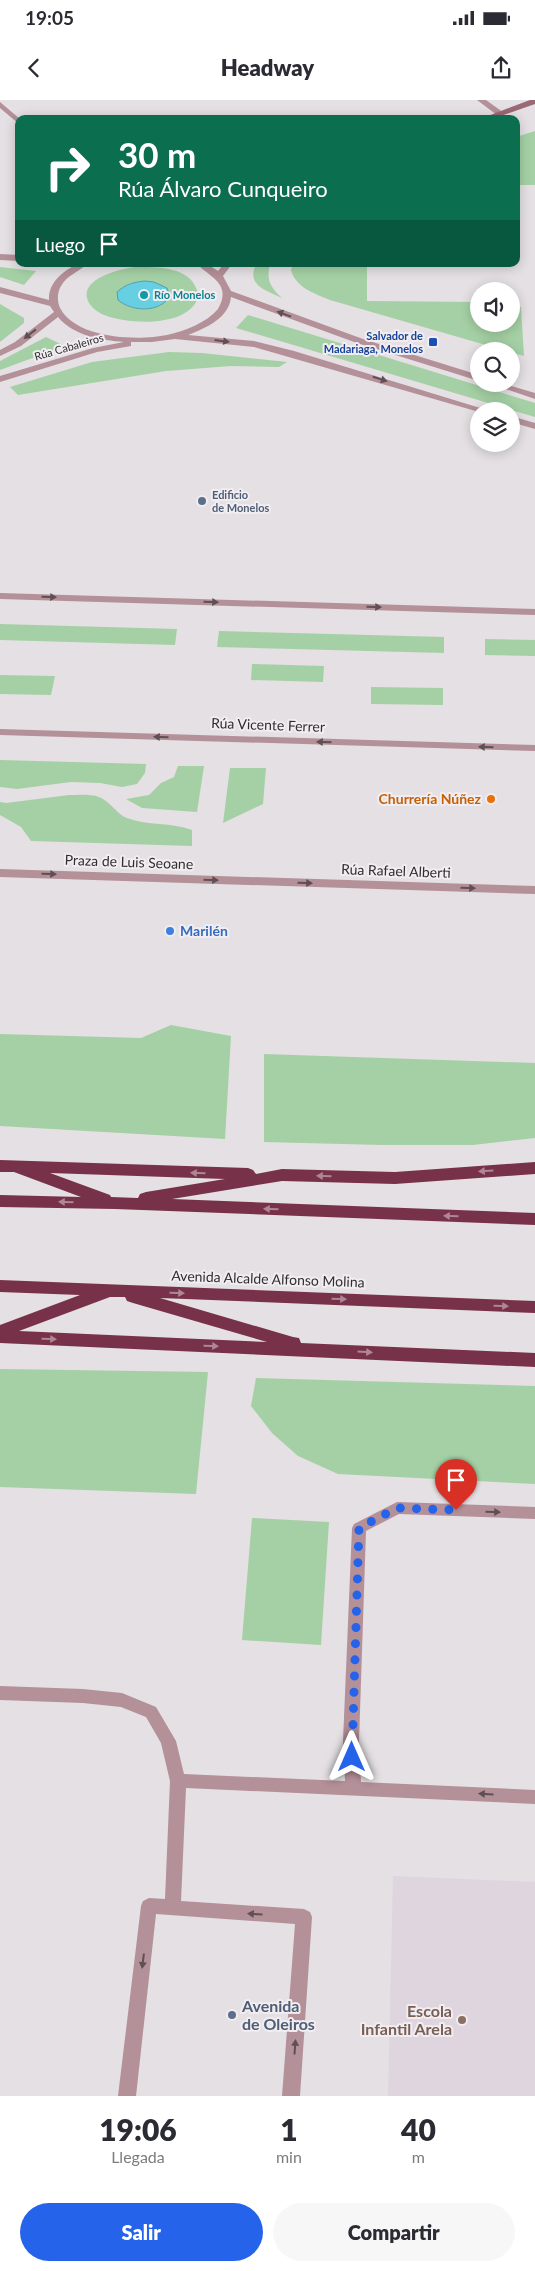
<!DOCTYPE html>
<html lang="es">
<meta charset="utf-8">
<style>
body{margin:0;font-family:Lato,sans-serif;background:#f7f7f7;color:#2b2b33;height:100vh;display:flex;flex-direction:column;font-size:19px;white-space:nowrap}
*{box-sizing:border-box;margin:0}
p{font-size:16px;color:#7c7c81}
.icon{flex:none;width:28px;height:28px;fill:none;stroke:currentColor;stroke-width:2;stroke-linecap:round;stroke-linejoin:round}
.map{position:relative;height:1996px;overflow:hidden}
.panel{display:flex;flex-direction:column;background:#fff;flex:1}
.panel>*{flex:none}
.hud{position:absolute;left:15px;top:15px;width:505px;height:152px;border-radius:10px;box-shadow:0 2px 12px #0003;background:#0b6e4f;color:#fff;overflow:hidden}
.controls{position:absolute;left:470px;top:182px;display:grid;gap:10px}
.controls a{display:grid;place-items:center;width:50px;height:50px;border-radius:50%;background:#fff;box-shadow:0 2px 12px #0003;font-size:25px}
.pin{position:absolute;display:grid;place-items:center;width:42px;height:42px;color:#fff;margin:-51px -21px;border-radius:50% 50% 50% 0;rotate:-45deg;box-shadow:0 0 5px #0007}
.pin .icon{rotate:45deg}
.me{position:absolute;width:55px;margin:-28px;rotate:0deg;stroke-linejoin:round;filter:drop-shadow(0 0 4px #0008)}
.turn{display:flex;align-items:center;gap:18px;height:105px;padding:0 20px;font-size:22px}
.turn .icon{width:65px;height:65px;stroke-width:2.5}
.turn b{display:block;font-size:35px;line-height:42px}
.then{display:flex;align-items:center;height:48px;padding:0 20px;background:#0003;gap:10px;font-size:19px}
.eta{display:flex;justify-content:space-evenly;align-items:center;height:85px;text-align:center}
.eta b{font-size:30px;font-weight:800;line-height:35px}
.button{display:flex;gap:10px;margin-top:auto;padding:10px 20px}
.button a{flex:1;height:58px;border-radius:30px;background:#2563eb;color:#fff;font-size:20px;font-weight:800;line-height:58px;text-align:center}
.button a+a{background:#f7f7f7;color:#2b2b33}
.status{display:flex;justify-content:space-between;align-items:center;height:35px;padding:0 25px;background:#fff;direction:ltr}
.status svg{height:14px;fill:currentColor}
header{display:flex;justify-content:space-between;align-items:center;height:65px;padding:0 20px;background:#fff;font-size:22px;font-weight:800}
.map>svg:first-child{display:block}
.built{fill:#dfd5de}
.green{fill:#a5d0a5;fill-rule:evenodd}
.water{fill:#66cfe2;stroke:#569fad}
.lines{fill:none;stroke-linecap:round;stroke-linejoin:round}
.street{fill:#b49098;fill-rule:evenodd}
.secondary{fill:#9b6875;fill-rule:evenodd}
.highway{fill:#773148;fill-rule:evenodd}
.oneway{fill:#5e5054}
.oneway2{fill:#ae8694}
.route{stroke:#2563eb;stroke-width:9;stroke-dasharray:0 16.2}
.culture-dot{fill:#0f9aa8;stroke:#f1edf1;stroke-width:2}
.transit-dot{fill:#1a4fb4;stroke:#f1edf1;stroke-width:2}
.service-dot{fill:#5c6f8a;stroke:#f1edf1;stroke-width:2}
.food-dot{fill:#e8710a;stroke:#f1edf1;stroke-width:2}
.shop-dot{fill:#3f7fe0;stroke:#f1edf1;stroke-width:2}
.education-dot{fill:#8d6e63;stroke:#f1edf1;stroke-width:2}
.labels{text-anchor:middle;stroke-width:4;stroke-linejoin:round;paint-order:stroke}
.far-culture-label{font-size:11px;font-weight:bold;fill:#0d838f;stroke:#f1edf1;text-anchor:start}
.far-transit-label{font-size:11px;font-weight:bold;fill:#164399;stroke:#f1edf1;text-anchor:end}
.far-street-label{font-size:11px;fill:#302e30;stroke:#f1edf1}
.far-service-label{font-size:11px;font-weight:bold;fill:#4e5e75;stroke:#f1edf1;text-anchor:start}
.street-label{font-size:14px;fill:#302e30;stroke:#f1edf1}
.food-label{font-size:14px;font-weight:bold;fill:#c56008;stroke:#f1edf1;text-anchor:end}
.shop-label{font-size:14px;font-weight:bold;fill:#366cbe;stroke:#f1edf1;text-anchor:start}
.near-service-label{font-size:16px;font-weight:bold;fill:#4e5e75;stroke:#f1edf1;text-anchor:start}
.near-education-label{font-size:16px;font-weight:bold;fill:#785e54;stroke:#f1edf1;text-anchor:end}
</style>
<div class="status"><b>19:05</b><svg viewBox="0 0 49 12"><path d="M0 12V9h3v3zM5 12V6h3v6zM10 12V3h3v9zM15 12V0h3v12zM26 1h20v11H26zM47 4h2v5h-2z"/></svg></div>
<header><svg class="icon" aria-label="back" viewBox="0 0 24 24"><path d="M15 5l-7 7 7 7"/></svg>Headway<svg class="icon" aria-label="share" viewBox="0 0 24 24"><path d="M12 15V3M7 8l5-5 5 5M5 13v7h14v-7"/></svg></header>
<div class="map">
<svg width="535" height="1996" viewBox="0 0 535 1996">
<rect width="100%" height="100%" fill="#e4e0e3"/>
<path class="built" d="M393,1776L535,1782V1996H388Z"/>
<path class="green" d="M535,31V85H516V37Z
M256,164H270C266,180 270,187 282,198C266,190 246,186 256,164Z
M293,164H367V201L479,202V224H511V207H521L524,256L330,200C314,193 296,188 291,170Z
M0,167L36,171L24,185L0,177Z
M135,167C154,167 188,166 196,188C198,192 199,197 196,202C182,227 129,224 107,216C100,214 93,209 89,203C76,179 120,169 135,167ZM145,181L162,205L147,209L129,207L128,184Z
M0,204L24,218V223L0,242Z
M248,215L535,303V317L236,228Z
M46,237L65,246L0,270V261Z
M169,252L202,253L287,262L279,267L231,266L166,271L18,295L10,287L92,262Z
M0,524L177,529L175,545L0,540Z
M219,531L444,537V553L217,547Z
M485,539L535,540V556L485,555Z
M252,564L324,566L323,582L251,580Z
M0,575L55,576L51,595L0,594Z
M371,587L443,588V605L371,604Z
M0,660L146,664L145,673L137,684L122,687L100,683L71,682L17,689L0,687Z
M178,666H204L197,712L142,708L126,699L149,695L161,683L174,677Z
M230,668H266L263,704L223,723Z
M69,695C79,695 94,693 103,699C112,704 118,715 127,718C148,726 171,722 192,730V746L31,741L21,727L0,715V702L6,703Z
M171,925L231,936L225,1039L0,1026V934L141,938Z
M264,954L535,963V1038L473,1045H382L264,1042Z
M0,1269L208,1272L196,1394L0,1387Z
M256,1278L535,1286V1384L338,1374L298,1356L272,1333L251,1306Z
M252,1418L329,1422L321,1545L242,1540Z"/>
<path class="water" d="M145,181L154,182L167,188L170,196C160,213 132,212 118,200L117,192C126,184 134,182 145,181Z"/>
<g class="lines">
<path class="street" d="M477,0H486L504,13L497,15Z
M0,2L20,19L19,24L0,8Z
M0,154L19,155V161L0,160Z
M77,164H87C79,172 67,175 61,186C57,193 57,201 60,208C76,239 138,241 167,235C185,231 206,223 218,209C232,184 211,178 197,164H207L218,171L224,164H232L223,176L231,191L363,239L479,275V281L357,243L231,197C229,218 206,228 188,235L254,241L294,251L490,311L479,312L254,247L175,239L152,242H131V246L97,252L0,282V276L93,248L124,242C101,240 74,236 58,217L21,246L0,256V250L15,242L54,212L50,206L0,193V187L49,200C48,182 64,171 77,164Z
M491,284H505L535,293V299Z
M511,316L535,323V329L511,322Z
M0,493L535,509V515L0,499Z
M0,629L535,645V651L0,635Z
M0,769L535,786V794L0,777Z
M397,1402L535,1407V1419L399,1414L366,1431L359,1641L361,1682L535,1690V1704L186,1688L181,1801L304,1809L310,1812L312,1817L300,1996H282L295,1824L156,1814L136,1996H118L141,1806L143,1801L149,1798L165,1799L170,1681L161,1643L146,1617L121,1607L83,1603L0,1600V1586L83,1589L122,1593L156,1607L176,1641L184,1674L345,1681L343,1641L352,1428L354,1424Z"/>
<path class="secondary" d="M530,0H535V4L492,19H480Z"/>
<path class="highway" d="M0,1060L248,1068L253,1070L256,1074L282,1069L395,1072L535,1062V1074L395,1084L282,1081L172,1099L535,1113V1125L115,1109L0,1107V1095L81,1097L14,1072H0ZM50,1073L225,1079L146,1092L140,1094L138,1098L111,1097L110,1095Z
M0,1180L535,1201V1213L160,1198L293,1237L299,1238L301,1243L535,1253V1267L0,1243V1225L80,1195L0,1192ZM110,1197H125L127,1201L133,1203L267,1242L19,1231Z"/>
</g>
<defs><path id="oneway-solid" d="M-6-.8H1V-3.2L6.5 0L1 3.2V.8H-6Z" transform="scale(1.25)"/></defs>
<g class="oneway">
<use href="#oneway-solid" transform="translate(284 214) rotate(-160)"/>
<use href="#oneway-solid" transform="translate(30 234) rotate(142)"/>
<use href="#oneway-solid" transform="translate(222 241) rotate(7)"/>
<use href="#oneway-solid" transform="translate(380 279) rotate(17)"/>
<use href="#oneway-solid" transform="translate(49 497) rotate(2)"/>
<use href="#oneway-solid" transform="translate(211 502) rotate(2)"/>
<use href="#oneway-solid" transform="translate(374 507) rotate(2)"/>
<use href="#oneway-solid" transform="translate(161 637) rotate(-178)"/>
<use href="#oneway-solid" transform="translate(324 642) rotate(-178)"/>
<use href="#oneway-solid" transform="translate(486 647) rotate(-178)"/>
<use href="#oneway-solid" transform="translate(49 774) rotate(2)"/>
<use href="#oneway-solid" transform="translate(211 780) rotate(2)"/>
<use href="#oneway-solid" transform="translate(305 783) rotate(2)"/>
<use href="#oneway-solid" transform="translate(468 788) rotate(2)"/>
<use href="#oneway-solid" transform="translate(493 1412) rotate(2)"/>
<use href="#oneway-solid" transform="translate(486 1694) rotate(-177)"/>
<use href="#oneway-solid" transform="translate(255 1814) rotate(-176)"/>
<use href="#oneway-solid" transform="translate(143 1861) rotate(97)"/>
<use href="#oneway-solid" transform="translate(295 1947) rotate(-86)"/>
</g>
<g class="oneway2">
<use href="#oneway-solid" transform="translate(486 1071) rotate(176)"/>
<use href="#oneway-solid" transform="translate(198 1073) rotate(-178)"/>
<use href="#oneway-solid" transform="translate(324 1076) rotate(-179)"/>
<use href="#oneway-solid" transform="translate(66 1102) rotate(-179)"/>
<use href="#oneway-solid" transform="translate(271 1109) rotate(-178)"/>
<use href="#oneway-solid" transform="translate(451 1116) rotate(-178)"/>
<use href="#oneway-solid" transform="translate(177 1193) rotate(2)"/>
<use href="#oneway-solid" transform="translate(339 1199) rotate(2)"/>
<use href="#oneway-solid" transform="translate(501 1206) rotate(2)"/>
<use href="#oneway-solid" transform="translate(49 1239) rotate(2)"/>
<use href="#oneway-solid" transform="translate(211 1246) rotate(2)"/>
<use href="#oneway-solid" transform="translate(365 1252) rotate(3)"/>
</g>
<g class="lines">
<path class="route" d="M352,1657L359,1428L397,1408L456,1410"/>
</g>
<circle class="culture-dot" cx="144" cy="195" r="5"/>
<rect class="transit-dot" x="428" y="237" width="10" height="10" rx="2.5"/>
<g class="service-dot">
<circle cx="202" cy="401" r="5"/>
<circle cx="232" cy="1915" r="5"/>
</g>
<circle class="food-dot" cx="491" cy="699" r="5"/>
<circle class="shop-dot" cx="170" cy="831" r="5"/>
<circle class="education-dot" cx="462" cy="1920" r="5"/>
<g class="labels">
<g class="far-culture-label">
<text x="154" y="199">Río Monelos</text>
</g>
<g class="far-transit-label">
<text x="423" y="240">Salvador de<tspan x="423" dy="13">Madariaga, Monelos</tspan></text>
</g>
<g class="far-street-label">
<text transform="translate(69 247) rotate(-16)" y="4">Rúa Cabaleiros</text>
</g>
<g class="far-service-label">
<text x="212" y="399">Edificio<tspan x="212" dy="13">de Monelos</tspan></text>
</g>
<g class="street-label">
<text transform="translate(268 625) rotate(2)" y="5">Rúa Vicente Ferrer</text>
<text transform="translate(129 762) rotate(2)" y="5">Praza de Luis Seoane</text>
<text transform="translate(396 771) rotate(2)" y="5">Rúa Rafael Alberti</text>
<text transform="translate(268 1179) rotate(2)" y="5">Avenida Alcalde Alfonso Molina</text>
</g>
<g class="food-label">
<text x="481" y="704">Churrería Núñez</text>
</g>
<g class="shop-label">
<text x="180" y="836">Marilén</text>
</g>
<g class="near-service-label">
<text x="242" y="1912">Avenida<tspan x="242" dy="18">de Oleiros</tspan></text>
</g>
<g class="near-education-label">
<text x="452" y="1917">Escola<tspan x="452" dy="18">Infantil Arela</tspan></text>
</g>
</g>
</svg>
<div class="controls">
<a><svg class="icon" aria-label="sound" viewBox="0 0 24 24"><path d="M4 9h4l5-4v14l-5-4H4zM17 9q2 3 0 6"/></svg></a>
<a><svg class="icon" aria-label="search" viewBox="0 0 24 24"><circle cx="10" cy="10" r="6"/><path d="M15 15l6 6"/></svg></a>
<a><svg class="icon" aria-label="layers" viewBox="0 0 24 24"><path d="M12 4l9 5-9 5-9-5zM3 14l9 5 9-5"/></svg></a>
</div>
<div class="pin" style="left:456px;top:1410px;background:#d93025"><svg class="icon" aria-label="arrive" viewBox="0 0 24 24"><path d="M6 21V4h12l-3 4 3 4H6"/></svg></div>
<svg class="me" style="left:352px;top:1657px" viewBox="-20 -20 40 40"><path d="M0-17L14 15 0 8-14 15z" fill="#2563eb" stroke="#fff" stroke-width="4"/></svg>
<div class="hud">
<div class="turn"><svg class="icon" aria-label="right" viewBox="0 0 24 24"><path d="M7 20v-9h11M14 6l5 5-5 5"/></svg><div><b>30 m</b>Rúa Álvaro Cunqueiro</div></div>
<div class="then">Luego<svg class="icon" aria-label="arrive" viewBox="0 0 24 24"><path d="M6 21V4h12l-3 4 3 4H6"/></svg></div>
</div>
</div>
<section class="panel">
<div class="eta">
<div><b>19:06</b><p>Llegada</p></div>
<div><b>1</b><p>min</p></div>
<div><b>40</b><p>m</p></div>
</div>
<div class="button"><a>Salir</a><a>Compartir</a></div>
</section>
